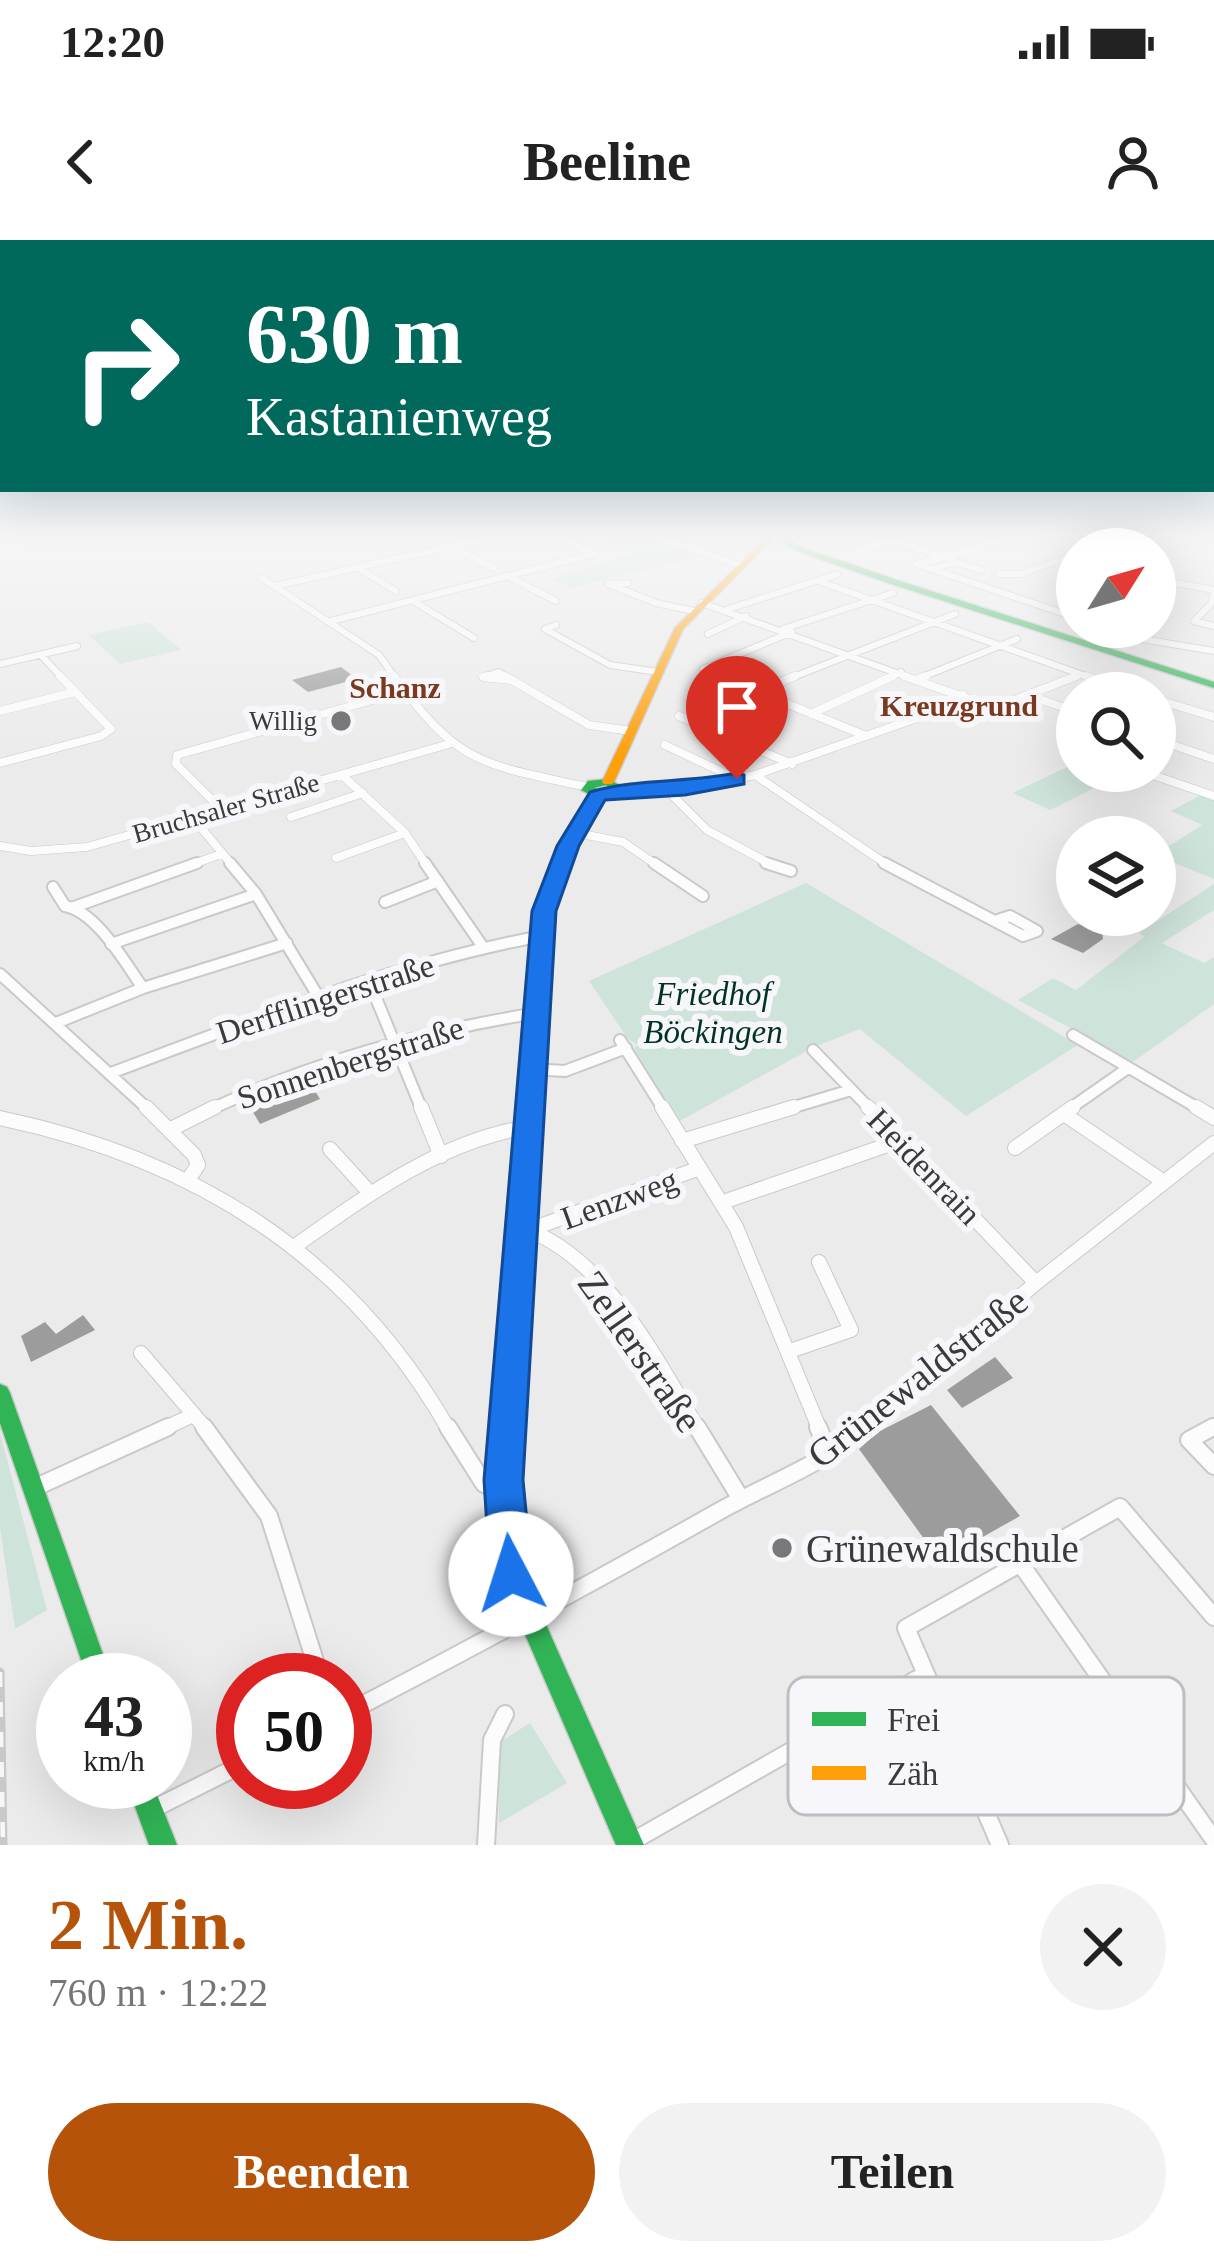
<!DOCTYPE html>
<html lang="de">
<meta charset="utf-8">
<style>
body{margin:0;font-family:Georgia,serif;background:#f2f2f2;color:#222;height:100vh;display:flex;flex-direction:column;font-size:45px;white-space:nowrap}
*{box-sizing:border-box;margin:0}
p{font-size:39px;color:#767676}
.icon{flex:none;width:66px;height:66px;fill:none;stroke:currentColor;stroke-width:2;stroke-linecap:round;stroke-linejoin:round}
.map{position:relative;height:1605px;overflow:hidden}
.details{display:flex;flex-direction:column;background:#fff;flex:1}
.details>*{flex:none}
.top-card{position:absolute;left:0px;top:0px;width:1215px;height:252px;box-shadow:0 12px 48px #0002;background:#00695c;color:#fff;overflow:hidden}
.needle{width:78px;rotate:53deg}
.controls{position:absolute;left:1056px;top:288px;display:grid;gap:24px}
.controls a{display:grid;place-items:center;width:120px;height:120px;border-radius:50%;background:#fff;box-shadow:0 12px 48px #0002;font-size:60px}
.speed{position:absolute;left:36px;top:1413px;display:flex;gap:24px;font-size:60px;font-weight:700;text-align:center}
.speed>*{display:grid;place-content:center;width:156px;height:156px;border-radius:50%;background:#fff;box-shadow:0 12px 48px #0002;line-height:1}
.speed small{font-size:30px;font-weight:400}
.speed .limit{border:18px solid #d22;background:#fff;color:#111}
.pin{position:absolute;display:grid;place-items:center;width:102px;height:102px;color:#fff;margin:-123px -51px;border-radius:50% 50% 50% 0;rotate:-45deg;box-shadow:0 0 12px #0007}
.pin .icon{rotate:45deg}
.me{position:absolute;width:132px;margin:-66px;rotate:355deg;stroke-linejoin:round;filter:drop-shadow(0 0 9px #0008)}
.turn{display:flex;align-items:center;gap:42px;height:252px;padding:0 48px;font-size:54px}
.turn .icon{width:156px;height:156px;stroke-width:2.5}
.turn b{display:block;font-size:84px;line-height:102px}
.round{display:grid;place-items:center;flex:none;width:126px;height:126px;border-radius:63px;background:#f2f2f2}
.summary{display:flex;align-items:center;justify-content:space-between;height:204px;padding:0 48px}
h1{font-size:72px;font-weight:700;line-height:90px;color:#b45309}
.action{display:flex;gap:24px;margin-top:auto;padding:24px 48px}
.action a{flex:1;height:138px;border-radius:72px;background:#b45309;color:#fff;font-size:48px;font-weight:700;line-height:138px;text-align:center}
.action a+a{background:#f2f2f2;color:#222}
.status{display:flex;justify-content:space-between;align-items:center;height:84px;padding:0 60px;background:#fff;direction:ltr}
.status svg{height:33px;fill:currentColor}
header{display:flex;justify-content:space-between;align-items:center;height:156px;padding:0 48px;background:#fff;font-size:54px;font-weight:700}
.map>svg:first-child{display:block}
.green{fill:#cee3d9}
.building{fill:#9c9c9d}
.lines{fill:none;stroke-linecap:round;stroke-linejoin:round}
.street-far4-casing{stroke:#c9c9ca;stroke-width:8}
.street-far3-casing{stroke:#c9c9ca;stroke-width:9}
.street-far2-casing{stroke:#c9c9ca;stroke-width:14}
.street-far1-casing{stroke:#c9c9ca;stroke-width:16}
.street-casing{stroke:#c9c9ca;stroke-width:20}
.fast-casing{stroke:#c9c9ca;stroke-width:3}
.slow-casing{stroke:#c9c9ca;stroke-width:3}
.street-far4{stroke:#fcfcfc;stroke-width:6}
.street-far3{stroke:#fcfcfc;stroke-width:8}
.street-far2{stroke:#fcfcfc;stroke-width:10}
.street-far1{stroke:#fcfcfc;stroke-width:14}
.street{stroke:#fcfcfc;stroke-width:16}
.fast{fill:#30b455;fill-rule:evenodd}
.slow{fill:#ff9f0a;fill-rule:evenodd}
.rail-casing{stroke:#c9c9ca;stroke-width:9}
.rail{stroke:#f7f7fb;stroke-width:4.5;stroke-dasharray:15;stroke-linecap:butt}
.route{fill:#1a73e8;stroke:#114b97;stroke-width:3}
.poi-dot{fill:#787879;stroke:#f7f7fb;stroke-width:4.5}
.labels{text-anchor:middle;stroke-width:12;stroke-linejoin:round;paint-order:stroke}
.far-poi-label{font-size:27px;fill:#3a3a3b;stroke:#f7f7fb;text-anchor:end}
.far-street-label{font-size:27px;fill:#3a3a3b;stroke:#f7f7fb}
.far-neighbourhood-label{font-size:30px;font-weight:bold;fill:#7b3920;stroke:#f7f7fb}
.park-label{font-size:33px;font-style:italic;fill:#003321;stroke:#f7f7fb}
.street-label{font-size:33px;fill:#3a3a3b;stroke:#f7f7fb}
.near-street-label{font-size:39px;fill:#3a3a3b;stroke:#f7f7fb}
.near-poi-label{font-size:39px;fill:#3a3a3b;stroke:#f7f7fb;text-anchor:start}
.key{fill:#f7f7fb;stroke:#bebec1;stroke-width:3}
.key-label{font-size:33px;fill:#3a3a3b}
</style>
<div class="status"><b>12:20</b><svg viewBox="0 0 49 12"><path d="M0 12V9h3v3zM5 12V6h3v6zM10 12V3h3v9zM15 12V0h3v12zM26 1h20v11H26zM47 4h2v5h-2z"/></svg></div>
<header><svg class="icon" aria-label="back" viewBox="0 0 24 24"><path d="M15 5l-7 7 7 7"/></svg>Beeline<svg class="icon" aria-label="person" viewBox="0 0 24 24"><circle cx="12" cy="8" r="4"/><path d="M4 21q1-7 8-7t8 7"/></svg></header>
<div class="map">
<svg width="1214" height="1605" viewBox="0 0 1214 1605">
<rect width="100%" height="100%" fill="#ebebec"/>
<path class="green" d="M559,294H646L701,316L572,348L552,339L632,314L599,299L580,304Z
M148,382L181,410L120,424L89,395Z
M1077,522V531H1128L1050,570L1013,553Z
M1201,555L1214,559V639L1155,615L1202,585L1171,571Z
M806,643L1078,805L966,876L860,789L814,807L678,882L634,808L638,805L628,799L589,741Z
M1214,644V670L1162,703L1204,723L1214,717V764L1133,822L1018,760L1053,738L1076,750L1144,697L1139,693Z
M0,1193L47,1370L15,1389L0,1288Z
M530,1483L567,1543L499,1583L498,1503Z"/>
<path class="building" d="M341,427L357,439L308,452L292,440Z
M1078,684L1102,691L1103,699L1083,713L1051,699Z
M318,840L323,848L315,851L320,859L260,884L250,867L261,858L264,862Z
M83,1075L95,1090L31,1122L21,1096L45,1082L56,1094Z
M995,1117L1013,1138L962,1168L947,1150Z
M931,1165L1020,1276L940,1321L859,1209L878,1192Z"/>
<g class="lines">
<defs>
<path id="street-far4" d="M649,294L742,326
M876,294L956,322L933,329
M804,299L818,294
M995,303L917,324L1077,378
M453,307L493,328
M857,311L916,294
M956,322L981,330
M358,328L396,351
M999,334H1021
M1021,334L1066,318L1077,320
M262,338L379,415L396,439
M511,338L556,361
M1155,339L1214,350
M821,342L1094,439
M275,346L506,294
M618,346L628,343L608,344L656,363L694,371
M1214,353L1211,364L1194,381L1214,386
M413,361L474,398
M702,363L913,439
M728,369L838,334
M331,381L594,314L551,294
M556,385L545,389L610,425L658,432
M1102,387L1136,398L1214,411
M783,389L893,353
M708,394L746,376
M41,415L63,439
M0,424L77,406
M703,429L726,439
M703,429L792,392
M920,438L1017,399
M498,439L483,437L499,432L510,439
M788,439L955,374
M887,439L901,432
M1069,439L1078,435"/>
<path id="street-far3" d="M394,436C459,526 483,524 587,547
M488,436L483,437L511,440
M505,436L589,485L631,491
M719,436L866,496
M904,436L992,467
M1086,436L1135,453
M920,438L926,436
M758,452L795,436
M1027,455L1077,472
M1155,459L1214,477
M0,471L75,452
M922,472L963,455
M811,474L893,436
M679,476L792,524
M1155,499L1214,519
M665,505L737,539
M0,523L101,496L111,489L60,436
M1141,531L1214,556
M342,535L405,593L427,626
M755,535L889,626
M618,550L674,551L755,535L917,478L998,466L1077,436
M668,551L707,590L774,626
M221,569L176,524L177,515L408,450
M192,577L233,626
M291,577L363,553
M576,593L623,602L658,626
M0,606L31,611L87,607L449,504
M336,618L405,593
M188,626L221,614"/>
<path id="street-far2" d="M230,623L256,654L318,756
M425,623L483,707
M654,623L703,656
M766,623L791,631
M884,623L1023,696L1037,691L1010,676L998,680
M53,647L65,666C97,672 125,723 143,748
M385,662L438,641
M74,667L197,623
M111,704L256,654
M0,734L149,870
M369,741L422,870
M56,783L143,748L287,703
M1073,795L1201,870
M620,800L664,870
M813,810L871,870
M531,829L565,831L626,808
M111,833C252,780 393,724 542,696
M209,870C314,822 423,791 537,773
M784,870L851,850
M1068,870L1128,828"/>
<path id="street-far1" d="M146,867L194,915L198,925L190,937
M421,867L441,916
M662,867L736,987L820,1190
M868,867L1036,1043
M1196,867L1214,878
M1064,874L1164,942
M0,878C195,919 349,1015 449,1190
M169,890L215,867
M682,901L794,867
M1015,908L1073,867
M330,909L370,953
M723,962L902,900
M537,987L700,928
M522,988C605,1015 656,1120 699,1190
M295,1006C366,956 440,901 528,887
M790,1111L851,1090L819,1022
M141,1113L207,1190
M161,1190L193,1175
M863,1190L1036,1043L1214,903
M1208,1190L1214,1186"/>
<path id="street" d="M204,1187L269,1276L321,1440
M448,1187L484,1244L502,1250
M697,1187L741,1259
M818,1187L831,1217
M1213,1187L1189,1200L1214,1226
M34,1248L168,1187
M1020,1323L1214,1600
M345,1474C470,1409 594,1342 716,1273C769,1243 820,1226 867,1187
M153,1569L243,1524
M486,1605L492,1500L505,1474
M626,1605L926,1434
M1000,1605L906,1388L1120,1267L1214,1377"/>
<path id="fast" d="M768,294H777L805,308L897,340L1214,442V448L891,344L799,312Z
M608,539L623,547L614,557L587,553L581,550L588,541ZM606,545L610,548L607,551L594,548Z
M0,1144L7,1147L10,1153L112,1440H88L0,1183Z
M504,1225L512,1228L515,1235L523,1333L644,1605H616L499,1334L493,1235L496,1228Z
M126,1542H152L177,1605H149Z"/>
<path id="slow" d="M770,294L777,295L683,389L614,542L612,544H604L602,542L675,388Z
M597,553L603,556L574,606L550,671L515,1235L512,1242L504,1245L496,1242L493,1235L538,671L562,606L591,556Z"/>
</defs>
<use href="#street-far4" class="street-far4-casing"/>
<use href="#street-far3" class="street-far3-casing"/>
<use href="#street-far2" class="street-far2-casing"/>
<use href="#street-far1" class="street-far1-casing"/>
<use href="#street" class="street-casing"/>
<use href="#fast" class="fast-casing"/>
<use href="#slow" class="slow-casing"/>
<use href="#street-far4" class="street-far4"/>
<use href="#street-far3" class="street-far3"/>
<use href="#street-far2" class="street-far2"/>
<use href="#street-far1" class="street-far1"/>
<use href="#street" class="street"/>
<use href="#fast" class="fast"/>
<use href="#slow" class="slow"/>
<defs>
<path id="rail" d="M0,1432L3,1605"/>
</defs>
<use href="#rail" class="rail-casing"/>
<use href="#rail" class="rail"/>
</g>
<linearGradient id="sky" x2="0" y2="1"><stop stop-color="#8dc0e6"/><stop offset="0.57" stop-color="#f6f6f6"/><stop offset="1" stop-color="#f6f6f6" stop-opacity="0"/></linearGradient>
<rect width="1214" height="518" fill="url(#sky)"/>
<path class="route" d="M737,533L744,535V544L685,555L605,560L579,606L556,671L523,1240L532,1334L526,1349L511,1355L496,1349L490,1334L484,1240L532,671L557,606L590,552C637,538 688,543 737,533Z"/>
<g class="poi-dot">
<circle cx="341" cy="481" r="12"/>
<circle cx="782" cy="1308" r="12"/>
</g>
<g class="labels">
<g class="far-poi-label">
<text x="317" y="490">Willig</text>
</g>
<g class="far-street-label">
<text transform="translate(226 568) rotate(-16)" y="9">Bruchsaler Straße</text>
</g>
<g class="far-neighbourhood-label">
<text x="395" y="458">Schanz</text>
<text x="959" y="476">Kreuzgrund</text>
</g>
<g class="park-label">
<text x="713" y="765">Friedhof<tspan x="713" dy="38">Böckingen</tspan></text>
</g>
<g class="street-label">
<text transform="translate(325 758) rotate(-18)" y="12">Derfflingerstraße</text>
<text transform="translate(350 822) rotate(-18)" y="12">Sonnenbergstraße</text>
<text transform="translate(925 926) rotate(46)" y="12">Heidenrain</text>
<text transform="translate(619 958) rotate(-20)" y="12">Lenzweg</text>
</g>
<g class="near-street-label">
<text transform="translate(641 1111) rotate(55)" y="14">Zellerstraße</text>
<text transform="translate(917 1137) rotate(-38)" y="14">Grünewaldstraße</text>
</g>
<g class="near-poi-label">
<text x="806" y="1322">Grünewaldschule</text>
</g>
</g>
<rect x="788" y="1437" width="396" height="138" rx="18" class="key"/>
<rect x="812" y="1472" width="54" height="14" fill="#30b455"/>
<rect x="812" y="1526" width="54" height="14" fill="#ff9f0a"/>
<g class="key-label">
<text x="887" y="1491">Frei</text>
<text x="887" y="1545">Zäh</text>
</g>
</svg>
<div class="controls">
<a><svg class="needle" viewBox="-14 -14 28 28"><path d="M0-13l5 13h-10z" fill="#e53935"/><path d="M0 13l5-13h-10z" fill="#767676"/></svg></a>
<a><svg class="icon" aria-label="search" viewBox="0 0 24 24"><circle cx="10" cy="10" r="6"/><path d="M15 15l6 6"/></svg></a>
<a><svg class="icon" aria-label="layers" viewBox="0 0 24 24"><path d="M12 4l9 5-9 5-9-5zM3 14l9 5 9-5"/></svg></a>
</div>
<div class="speed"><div>43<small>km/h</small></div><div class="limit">50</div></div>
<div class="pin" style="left:737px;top:539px;background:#d93025"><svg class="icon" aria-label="arrive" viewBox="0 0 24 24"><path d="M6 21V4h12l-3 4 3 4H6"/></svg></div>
<svg class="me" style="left:511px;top:1334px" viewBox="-20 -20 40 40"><circle r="19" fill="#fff"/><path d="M0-13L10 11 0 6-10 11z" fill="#1a73e8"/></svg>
<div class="top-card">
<div class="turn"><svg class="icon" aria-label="right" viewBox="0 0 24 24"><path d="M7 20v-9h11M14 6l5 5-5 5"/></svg><div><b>630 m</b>Kastanienweg</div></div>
</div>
</div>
<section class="details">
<div class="summary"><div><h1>2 Min.</h1><p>760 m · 12:22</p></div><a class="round"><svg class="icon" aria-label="close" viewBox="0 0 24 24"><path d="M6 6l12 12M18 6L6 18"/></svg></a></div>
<div class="action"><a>Beenden</a><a>Teilen</a></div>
</section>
